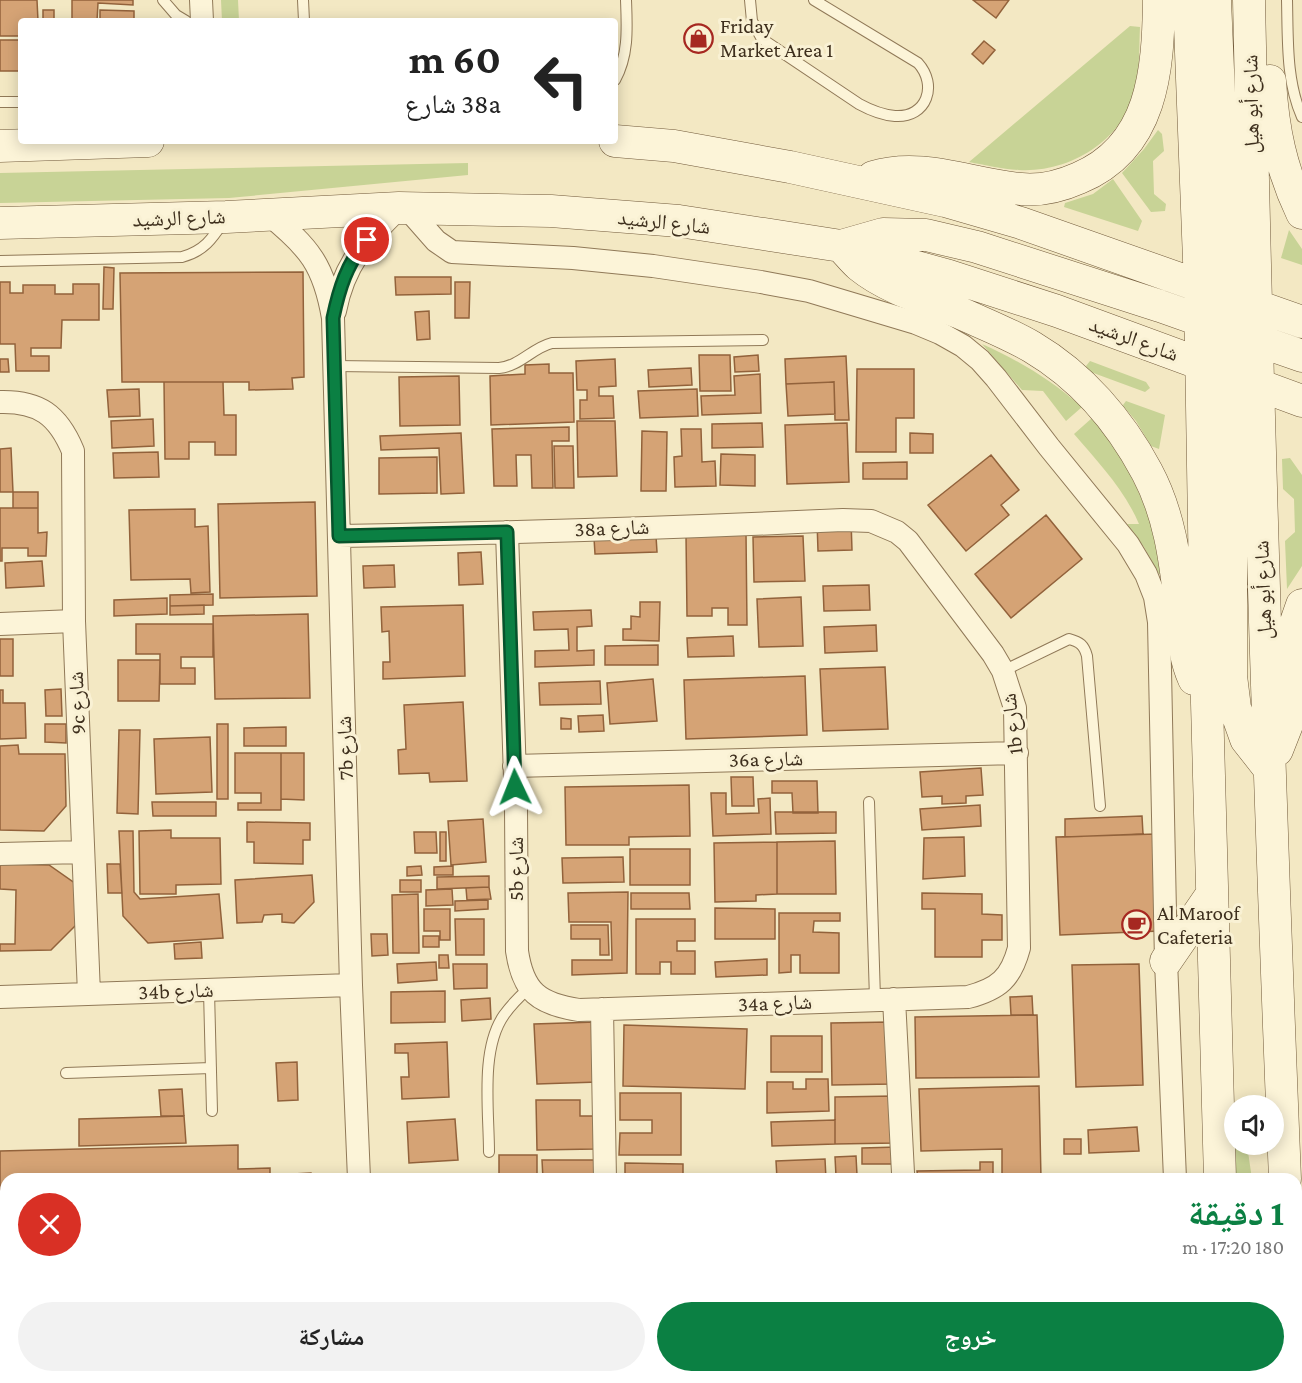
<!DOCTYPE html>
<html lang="ar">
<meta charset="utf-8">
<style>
body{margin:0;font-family:"Crimson Pro","Noto Naskh Arabic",serif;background:#f2f2f2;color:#222;direction:rtl;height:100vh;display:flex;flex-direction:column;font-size:22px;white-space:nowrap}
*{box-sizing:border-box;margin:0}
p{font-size:20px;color:#767676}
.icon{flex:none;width:33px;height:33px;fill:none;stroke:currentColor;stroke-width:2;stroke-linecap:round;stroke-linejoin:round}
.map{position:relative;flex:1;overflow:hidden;direction:ltr}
.drawer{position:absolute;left:0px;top:1173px;width:1302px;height:210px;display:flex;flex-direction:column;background:#fff;border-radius:18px 18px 0 0;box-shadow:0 3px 15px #0003;direction:rtl}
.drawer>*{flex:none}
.top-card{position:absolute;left:18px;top:18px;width:600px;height:126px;border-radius:6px;box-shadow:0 3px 15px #0003;direction:rtl;background:#fff;color:#222;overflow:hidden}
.buttons{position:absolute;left:1224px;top:1095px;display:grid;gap:12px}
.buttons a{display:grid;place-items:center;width:60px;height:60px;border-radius:50%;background:#fff;box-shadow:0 3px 15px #0003;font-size:30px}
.pin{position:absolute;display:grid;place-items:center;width:51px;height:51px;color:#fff;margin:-26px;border:3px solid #fff;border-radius:50%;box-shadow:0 2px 6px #0007}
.me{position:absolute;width:66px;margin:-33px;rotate:358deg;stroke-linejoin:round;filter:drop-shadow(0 0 4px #0008)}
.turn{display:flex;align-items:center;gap:21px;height:126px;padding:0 18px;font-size:27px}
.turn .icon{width:78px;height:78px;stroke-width:2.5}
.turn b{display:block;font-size:42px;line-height:51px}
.round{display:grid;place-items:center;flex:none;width:63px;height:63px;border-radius:32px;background:#f2f2f2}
.overview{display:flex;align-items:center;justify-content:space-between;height:102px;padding:0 18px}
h1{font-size:36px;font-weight:700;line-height:45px;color:#0b8043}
.action{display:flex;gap:12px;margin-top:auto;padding:12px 18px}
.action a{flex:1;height:69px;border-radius:36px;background:#0b8043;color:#fff;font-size:24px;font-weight:700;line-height:69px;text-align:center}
.action a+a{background:#f2f2f2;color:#222}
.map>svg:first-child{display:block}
.green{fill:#c8d396}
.building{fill:#d5a375;stroke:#92623b;stroke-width:1.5}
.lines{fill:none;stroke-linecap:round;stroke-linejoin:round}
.service-casing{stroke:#907958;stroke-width:12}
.minor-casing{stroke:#907958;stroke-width:24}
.secondary-casing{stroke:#725a3b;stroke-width:33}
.service{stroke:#fcf4d8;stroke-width:10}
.minor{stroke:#fcf4d8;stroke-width:22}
.secondary{stroke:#fcf4d8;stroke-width:32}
.route-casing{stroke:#07532c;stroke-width:15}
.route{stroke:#0b8043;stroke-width:10}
.labels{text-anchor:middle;stroke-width:6;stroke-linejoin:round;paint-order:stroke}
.poi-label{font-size:21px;fill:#3e2f1d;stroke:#f9f1d4;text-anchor:start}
.street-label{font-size:21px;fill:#3e2f1d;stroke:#f9f1d4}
</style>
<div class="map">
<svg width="1302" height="1383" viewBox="0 0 1302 1383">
<rect width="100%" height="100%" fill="#f3e8c3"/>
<path class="green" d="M221,0H238L239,21H222Z
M1130,26L1140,27C1139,47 1140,67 1136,87C1125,139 1071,173 1019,170C1002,169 985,165 969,162Z
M1158,130L1162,134L1164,151L1153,161L1154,194L1166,204L1165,211L1151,212L1122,173L1144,149Z
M468,163V175L229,198L0,203V173Z
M1113,179L1142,221L1138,231L1064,207L1065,203L1093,194Z
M1289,230L1302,249V265L1281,258Z
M982,344C1020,361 1051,380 1082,407L1066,421L1043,391L1022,390Z
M1090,361L1146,382L1150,388L1145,392L1088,371L1086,366Z
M1126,401L1165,415L1159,449L1151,446L1136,421L1124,407L1123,405Z
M1092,418C1129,464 1155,514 1160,574H1159L1144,547L1127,524H1139C1124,489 1098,462 1074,434Z
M1290,458L1302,475V566L1287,589L1285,541L1295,532L1294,499L1283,489L1282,459Z
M1235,1145H1247L1252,1179H1236Z"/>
<path class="building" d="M0,0H37L38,21H21V36H0Z
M72,0H133V5L98,3L97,21H72Z
M973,0H1009L996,18Z
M43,10H54V21H43Z
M100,10L134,11V21H100Z
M0,40H21V71H0Z
M984,41L995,50L983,64L972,54Z
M104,267L114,268L113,309H103Z
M303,272L304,377L292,378L293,389L249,390V382H122L120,273Z
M395,277H451V294L396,295Z
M0,282H10V293H23V285H55V294H73V284H99V320H62L61,348H31V356H49V371H16L15,344H0Z
M455,282H470L469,318H455Z
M429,311L430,339L417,340L415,312Z
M699,355H730L731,391H700Z
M758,355L759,371L735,372L734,357Z
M846,356L849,420H835L834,382L786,384L785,359Z
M0,359H8L9,372H0Z
M615,359L616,386L599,387V396H613L614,418L580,419V400H587V390H577L576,361Z
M549,364V373H573L574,422L491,425L490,376L525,374V365Z
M691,368L692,385L649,387L648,370Z
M857,369H914V418H896V452H856Z
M760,374L761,413L702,415L701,396L735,395L734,376Z
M459,376L460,425L400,426L399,377Z
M164,382H223L224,415H236V455H215V442H189V459H165Z
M834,382L835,414L788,416L786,384Z
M139,389L140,416L109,417L107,390Z
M697,389L698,416L640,418L638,391Z
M153,419L154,446L112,448L111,421Z
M577,421H615L617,476L578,477Z
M762,423L763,447L712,448V424Z
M847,423L849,482L787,484L785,425Z
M569,427V441H552L553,488H532L531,455H516L517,486H494L492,429Z
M681,429H701L702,462L715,461L716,486L675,487L674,457L682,456Z
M642,431L667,432L666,491H641Z
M461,433L464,493L441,494L439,448L381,450L380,436Z
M910,433L933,434V453H910Z
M554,446H573L574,488H555Z
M11,448L13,492H0V449Z
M158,452L159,477L114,478L113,453Z
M721,454L755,455V486L720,485Z
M991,455L1019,490L1001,505L1009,515L966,551L928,505Z
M437,457V493L379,494V458Z
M907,462V479H863V463Z
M13,492H38V508H13Z
M315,502L317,596L220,598L218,504Z
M0,508H38V533L47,532L46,556H28V548H2V561H0Z
M195,509V527L208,526L210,592L191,593L190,579L131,580L129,510Z
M1046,515L1082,559L1011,618L975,574Z
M851,520L852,550L818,551L817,521Z
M746,533L747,625H728V608H712V616H687L686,535Z
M656,536L657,552L595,554L594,538Z
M803,536L805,581L754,582L753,537Z
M481,552L483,584L459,585L458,553Z
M42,561L44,586L6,588L5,563Z
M394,565L395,587L364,588L363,566Z
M869,585L870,610L824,611L823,586Z
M213,594V605L170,606V595Z
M801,597L803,646L759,647L757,599Z
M167,598V614L114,616V600Z
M640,602H660L659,641L623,640V629H631V616L640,617Z
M204,605V614L170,615V606Z
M463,605L465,676L383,679V662H390L389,631L382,632L381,607Z
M591,610L592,626L577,627V651L594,650V665L535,667V651L569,650L568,629L534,630L533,612Z
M308,614L310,698L215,699L213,616Z
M136,624H213V657H181V668H195V684H160V654H136Z
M876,625L877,651L825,653L824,627Z
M733,636L734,656L688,657L687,638Z
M0,639H13V676H0Z
M658,645V665H605V646Z
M118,660H160L159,701H118Z
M885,667L888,729L823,731L820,669Z
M805,676L807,735L686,739L684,680Z
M653,679L657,721L610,724L607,683Z
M600,681L601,704L540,705L539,683Z
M61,689L62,716H46L45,690Z
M0,690H3V703H25L26,738L0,739Z
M463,702L467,781L430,782L429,773L399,774L398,750L406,749L404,705Z
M603,715L604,731L579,732L578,716Z
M561,718L571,719V729H561Z
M45,724H66V743L45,742Z
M217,724H228V799H217Z
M286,727V746H244V728Z
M119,730H140L138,814L117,813Z
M210,737L212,792L156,794L154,739Z
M18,745L19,754H65L66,806L44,831L0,830V746Z
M235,753H281V810H238V803H261V793H235Z
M281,753H304V800L281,799Z
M981,768L983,795L966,796V803L942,804V796L922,797L920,772Z
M731,777H753L754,806H732Z
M772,781H817L818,813H793L792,793H772Z
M689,785L690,836L629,837V845H566L565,787Z
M711,793H726V814L759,813L758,799L770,798L771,834L713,836Z
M152,802H216V816H153Z
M980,805L981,826L922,830L920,809Z
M775,812H836V833L776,834Z
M1142,816L1143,834L1065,837V819Z
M483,819L486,862L451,865L448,821Z
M247,822L310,823V840H303V864L254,863V842H247Z
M171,830V838H220L221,884L176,885V894H140L139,831Z
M119,831H133L134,892L140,899L219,894L223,938L148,943L123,916Z
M414,832H436L437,853H415Z
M440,832H446V861H440Z
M1156,834L1160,931L1060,935L1056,837Z
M964,837L965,876L923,879L924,838Z
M835,841L836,894H777V842Z
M777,842V894L756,895V901L715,902L714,843Z
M630,849H690V885H630Z
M623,857L624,882L563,883L562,858Z
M0,864L49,865L76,884L77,924L51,950L0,951V944H15L16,890L0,889Z
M107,864H120L122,893H108Z
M421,866L422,875L407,876V867Z
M453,866V875H434V867Z
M312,875L314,902L294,923L282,922V914L264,915L262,922L237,923L235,880Z
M489,876V887L437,889V877Z
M400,880H421V892H400Z
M489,887L491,899L467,900L466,888Z
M452,889L453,905L426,906V890Z
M628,892L627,973L572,975V960H612L611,922H569L568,893Z
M631,893H689L690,909H631Z
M922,893L982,894V914L1002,915V940H982V957H935V909H922Z
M418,894L419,953H393L392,895Z
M488,900V909L455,911V901Z
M715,908L775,909V939H715Z
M424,909H450V940H440V931H424Z
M779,913H840V921H814L813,932L839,933V973H800V955H791V972L779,973Z
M455,919H484V955H456Z
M636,919H695V941H677V951H695V974H671V962H660V974H636Z
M571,925H608L609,955H600V939H571Z
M371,934H387L388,955L372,956Z
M423,936H439V947H423Z
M201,942L202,958L175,959L174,944Z
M439,955H448L449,968H439Z
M767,959V975L716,977L715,962Z
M436,962L437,980L398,983L397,964Z
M453,964H487V988L454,989Z
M1139,964L1143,1085L1076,1087L1072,965Z
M445,991V1022L391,1023V992Z
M1032,996L1033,1015H1011L1010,997Z
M490,998L491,1019L462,1021L461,1000Z
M1037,1015L1039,1077L916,1078L915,1017Z
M596,1022L598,1082L537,1084L534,1024Z
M891,1022L892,1084L832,1085L831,1023Z
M624,1025L747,1029L745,1089L623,1086Z
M771,1036H822V1072H771Z
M447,1042L449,1097L402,1099L401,1077H409L408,1053H395V1044Z
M297,1062L298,1100L278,1101L276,1063Z
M806,1079H828L829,1111L767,1113V1082H793V1089H806Z
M1039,1086L1041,1179H1002V1149L921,1151L919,1089Z
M182,1089L184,1116H161L159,1090Z
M620,1093H681V1155H619L620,1133H652V1120H620Z
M894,1096L895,1143L835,1144V1097Z
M536,1100H580V1116H595V1149L537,1150Z
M184,1116L186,1143L79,1146V1119Z
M455,1119L458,1160L409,1163L407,1122Z
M835,1120V1144L772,1146L771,1122Z
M1137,1127L1139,1151L1089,1153L1088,1130Z
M1064,1139H1081V1154H1064Z
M238,1145V1169L270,1168V1179H6L5,1335L4,1309L0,1310V1151Z
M898,1147V1164H862V1148Z
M499,1155H537V1179H521V1175H499Z
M856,1156L857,1175L836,1176L835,1157Z
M825,1159L826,1179H777L776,1161Z
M542,1160H601L602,1179H543Z
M980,1162H993V1179H918L917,1171L980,1170Z
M625,1163L683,1164V1177L653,1176V1179H625Z
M311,1173L312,1179H274V1175Z
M199,1377H329V1383H199Z
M495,1377H523V1383H495Z
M533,1377H579V1383H533Z
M602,1377H723V1383H603Z
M813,1377H874V1383H813Z
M960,1377H1026V1383H960Z
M1127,1377H1172V1383H1128Z"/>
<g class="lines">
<defs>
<path id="service" d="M163,0L176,15L186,21
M303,0L304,21
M750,0L752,21L762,39L859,104C870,110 882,115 895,116C927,118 938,85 918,63L814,0
M1287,0C1288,39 1286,81 1302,117
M615,80C629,55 627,27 626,0
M0,102H21
M0,261L182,257C204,251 212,239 224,221
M335,366L499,368C520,366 532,348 552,343L763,340
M1003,671L1069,639C1080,642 1084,645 1087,656L1100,806
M869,802L875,999
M209,991L212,1111
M66,1073L211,1068
M489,1152C489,1111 480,1049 504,1015C511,1005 520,996 529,988"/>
<path id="minor" d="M201,0L202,21
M407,208L436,241L452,252L573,258L653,266L761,282L809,291L916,323L940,333L963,346L980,360L996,378L1049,447L1128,544L1146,574L1155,597L1159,622L1166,961L1175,1179
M268,214C309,247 324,265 333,318L351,985L359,1179
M335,311C344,264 366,240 399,208
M0,402C39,401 58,415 73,451L74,621L89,994
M339,536C507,533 675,528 843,520L871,521L897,532L908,541L993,654L1003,671L1015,708L1019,948C1011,978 999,989 968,997L579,1010C539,1004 523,992 517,951L516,808L507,532
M0,624L74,621
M514,766L1017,753
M0,854L83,852
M0,997L351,985
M894,999L903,1173
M602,1009L605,1179
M366,1377V1383
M585,1377V1383
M734,1377V1383
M1045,1377V1383
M1183,1377V1383"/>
<path id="secondary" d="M1189,0L1200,286L1207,703L1220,1179
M1215,0L1231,374V676L1235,708L1246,739L1268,767
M1249,0C1257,393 1269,786 1285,1179
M1270,81C1273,130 1281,169 1302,213
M615,141L674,146L790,167L945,201L1021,223L1302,322
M0,146L148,141
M873,177C923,162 971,185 1021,189C1041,191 1061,186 1079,178C1153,147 1158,71 1159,0
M0,223L226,217L399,208L551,211L679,221L841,246L949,276L1057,311L1302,401
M1194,679C1183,655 1183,629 1180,603C1175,558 1169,513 1147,472C1120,421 1081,376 1032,347C1008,333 982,323 958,312C925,299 887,288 860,266C853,260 847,252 841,246L883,234L926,235L977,247L1160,306L1302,356
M1277,750L1288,722L1294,628L1302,605
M1166,961L1212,894
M1296,1358L1298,1383
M1226,1377V1383"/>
</defs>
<use href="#service" class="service-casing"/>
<use href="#minor" class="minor-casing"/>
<use href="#secondary" class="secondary-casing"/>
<use href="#service" class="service"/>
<use href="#minor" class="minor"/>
<use href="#secondary" class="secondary"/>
</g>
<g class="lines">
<defs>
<path id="route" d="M367,240C347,263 339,289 333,318L339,536L507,532L515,787"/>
</defs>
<use href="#route" class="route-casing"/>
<use href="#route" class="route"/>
</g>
<defs>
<symbol id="shop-ring" viewBox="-11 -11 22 22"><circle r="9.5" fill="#f9f1d4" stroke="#a62821" stroke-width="1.5"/><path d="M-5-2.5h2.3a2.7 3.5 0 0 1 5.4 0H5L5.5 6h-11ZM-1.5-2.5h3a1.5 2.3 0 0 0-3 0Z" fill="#a62821"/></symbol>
<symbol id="cafe-ring" viewBox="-11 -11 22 22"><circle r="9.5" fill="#f9f1d4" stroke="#a62821" stroke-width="1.5"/><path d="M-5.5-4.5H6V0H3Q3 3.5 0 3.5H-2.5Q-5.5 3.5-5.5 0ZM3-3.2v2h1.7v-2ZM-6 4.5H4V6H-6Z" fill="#a62821"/></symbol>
</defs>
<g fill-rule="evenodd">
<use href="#shop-ring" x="682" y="22" width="33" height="33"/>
<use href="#cafe-ring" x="1120" y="908" width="33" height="33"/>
</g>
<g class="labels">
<g class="poi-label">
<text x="720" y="33">Friday<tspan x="720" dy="24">Market Area 1</tspan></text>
<text x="1157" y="920">Al Maroof<tspan x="1157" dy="24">Cafeteria</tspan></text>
</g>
<g class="street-label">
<text transform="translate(1251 104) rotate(-91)" y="7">شارع أبو هيل</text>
<text transform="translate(179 218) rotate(-2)" y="7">شارع الرشيد</text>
<text transform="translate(664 222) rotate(6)" y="7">شارع الرشيد</text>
<text transform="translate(1134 339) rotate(20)" y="7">شارع الرشيد</text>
<text transform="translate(612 528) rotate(-2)" y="7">38a شارع</text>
<text transform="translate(1263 590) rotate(-92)" y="7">شارع أبو هيل</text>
<text transform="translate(77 703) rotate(-92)" y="7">9c شارع</text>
<text transform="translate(1012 724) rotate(-97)" y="7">1b شارع</text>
<text transform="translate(345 748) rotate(-92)" y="7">7b شارع</text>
<text transform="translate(766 759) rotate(-1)" y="7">36a شارع</text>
<text transform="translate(516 869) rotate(-90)" y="7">5b شارع</text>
<text transform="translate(176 991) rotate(-2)" y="7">34b شارع</text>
<text transform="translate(775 1003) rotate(-2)" y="7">34a شارع</text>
</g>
</g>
</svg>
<div class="buttons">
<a><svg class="icon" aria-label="sound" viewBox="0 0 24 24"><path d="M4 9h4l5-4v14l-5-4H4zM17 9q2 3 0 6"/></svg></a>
</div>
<div class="pin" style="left:367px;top:240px;background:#d93025"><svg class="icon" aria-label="arrive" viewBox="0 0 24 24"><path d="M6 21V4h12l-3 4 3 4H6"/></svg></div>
<svg class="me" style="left:515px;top:787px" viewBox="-20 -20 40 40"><path d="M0-17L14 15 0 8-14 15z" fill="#0b8043" stroke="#fff" stroke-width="4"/></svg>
<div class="top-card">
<div class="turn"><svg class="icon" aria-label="left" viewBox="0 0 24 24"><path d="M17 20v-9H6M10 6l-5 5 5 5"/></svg><div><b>60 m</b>38a شارع</div></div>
</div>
<section class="drawer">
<div class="overview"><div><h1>1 دقيقة</h1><p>180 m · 17:20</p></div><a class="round" style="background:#d93025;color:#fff"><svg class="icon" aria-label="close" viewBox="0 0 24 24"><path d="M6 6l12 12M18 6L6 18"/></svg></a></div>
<div class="action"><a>خروج</a><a>مشاركة</a></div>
</section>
</div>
